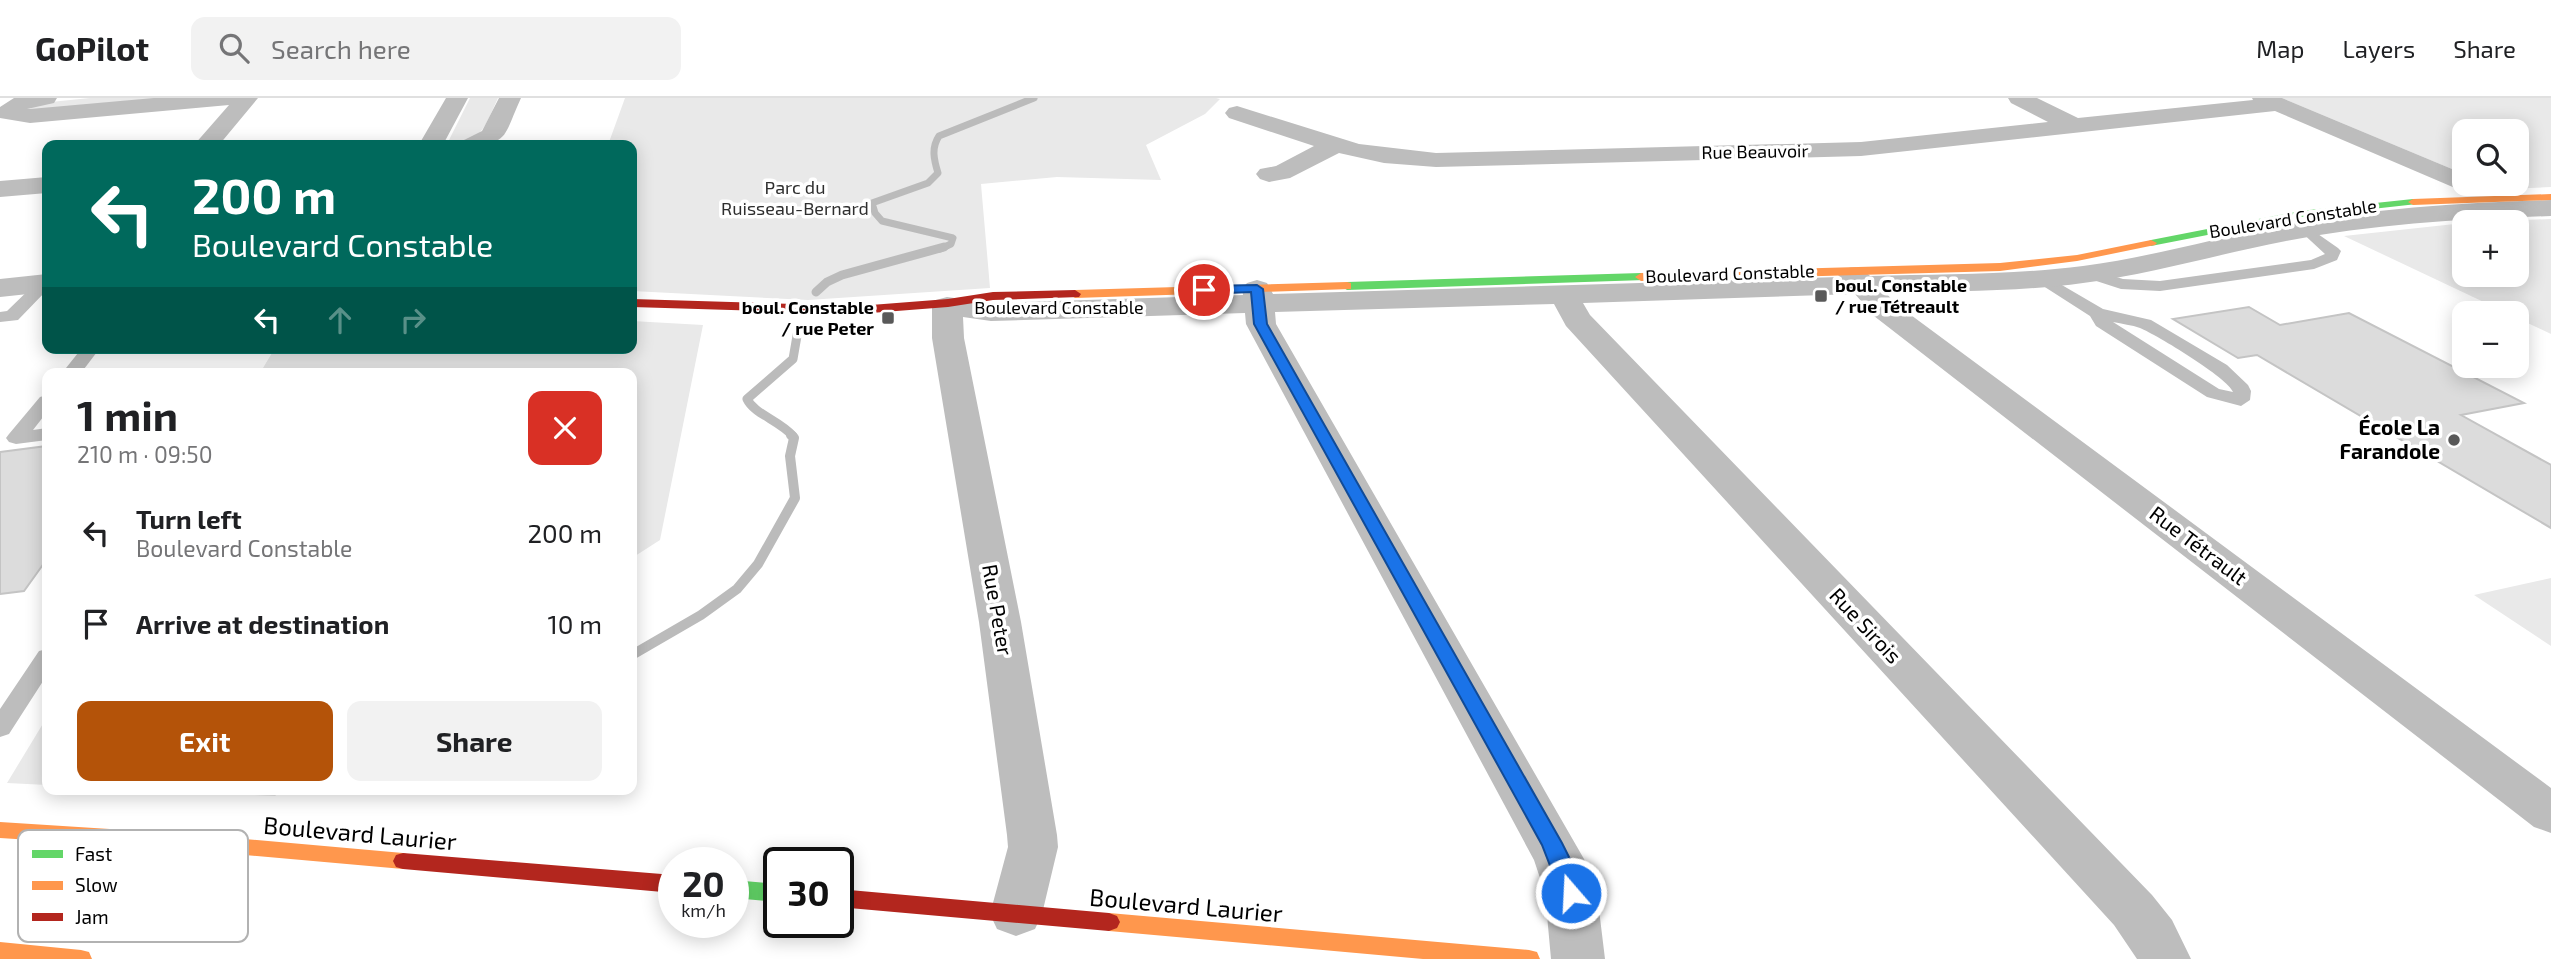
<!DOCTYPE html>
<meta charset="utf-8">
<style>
body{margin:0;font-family:"Exo 2",sans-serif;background:#f2f2f2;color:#202124;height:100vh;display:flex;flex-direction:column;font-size:26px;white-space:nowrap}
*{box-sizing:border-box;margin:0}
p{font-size:23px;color:#757577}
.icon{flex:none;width:38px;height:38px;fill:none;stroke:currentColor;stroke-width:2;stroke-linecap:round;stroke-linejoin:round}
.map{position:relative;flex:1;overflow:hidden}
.details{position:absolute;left:42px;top:270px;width:595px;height:427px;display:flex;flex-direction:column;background:#fff;border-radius:14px;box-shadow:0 4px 18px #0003}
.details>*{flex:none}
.hud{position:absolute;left:42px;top:42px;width:595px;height:214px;border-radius:14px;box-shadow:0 4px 18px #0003;background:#00695c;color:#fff;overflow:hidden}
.fabs{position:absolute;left:2452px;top:21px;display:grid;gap:14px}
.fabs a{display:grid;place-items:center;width:77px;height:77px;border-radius:14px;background:#fff;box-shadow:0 4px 18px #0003;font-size:35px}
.speed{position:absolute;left:658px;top:749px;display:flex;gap:14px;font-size:35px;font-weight:700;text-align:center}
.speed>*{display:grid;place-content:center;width:91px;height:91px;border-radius:50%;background:#fff;box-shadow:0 4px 18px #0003;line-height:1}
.speed small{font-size:18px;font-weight:400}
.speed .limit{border:4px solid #111;border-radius:10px;background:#fff;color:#111}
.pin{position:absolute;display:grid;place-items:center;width:60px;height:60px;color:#fff;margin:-30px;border:4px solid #fff;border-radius:50%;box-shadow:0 2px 7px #0007}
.me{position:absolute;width:77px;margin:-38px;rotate:341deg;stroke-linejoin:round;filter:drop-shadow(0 0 5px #0008)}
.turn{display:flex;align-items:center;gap:24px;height:147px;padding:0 35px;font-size:32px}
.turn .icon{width:91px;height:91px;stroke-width:2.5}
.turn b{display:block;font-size:49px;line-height:60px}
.lanes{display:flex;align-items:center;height:66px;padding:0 35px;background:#0003;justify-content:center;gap:35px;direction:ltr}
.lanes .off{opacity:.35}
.round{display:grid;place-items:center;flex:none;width:74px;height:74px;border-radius:14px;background:#f2f2f2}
.head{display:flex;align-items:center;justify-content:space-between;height:119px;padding:0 35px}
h1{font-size:42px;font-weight:700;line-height:52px}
.primary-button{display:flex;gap:14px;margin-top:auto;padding:14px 35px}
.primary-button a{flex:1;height:80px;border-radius:14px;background:#b45309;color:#fff;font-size:28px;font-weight:700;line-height:80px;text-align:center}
.primary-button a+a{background:#f2f2f2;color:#202124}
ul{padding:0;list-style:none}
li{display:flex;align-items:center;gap:21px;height:91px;padding:0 35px}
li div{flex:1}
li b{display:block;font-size:26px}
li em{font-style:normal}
header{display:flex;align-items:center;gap:42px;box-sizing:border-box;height:98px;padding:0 35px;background:#fff;border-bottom:2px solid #e0e0e0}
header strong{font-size:33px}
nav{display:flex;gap:38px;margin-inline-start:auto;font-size:24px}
.search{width:490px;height:63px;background:#f2f2f2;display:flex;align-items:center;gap:18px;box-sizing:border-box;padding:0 24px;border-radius:14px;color:#757577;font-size:26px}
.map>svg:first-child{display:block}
.green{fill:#e9e9e9}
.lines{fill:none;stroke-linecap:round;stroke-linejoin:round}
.stream-far2{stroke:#bbb;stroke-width:7}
.stream-far1{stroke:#bbb;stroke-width:9}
.stream{stroke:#bbb;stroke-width:10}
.building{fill:#dcdcdc;stroke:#c4c4c4;stroke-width:2}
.lane{fill:#bdbdbd;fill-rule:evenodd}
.street{fill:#bdbdbd;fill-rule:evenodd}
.fast{fill:#63d668;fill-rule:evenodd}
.slow{fill:#ff974d;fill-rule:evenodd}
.jam{fill:#b3261e;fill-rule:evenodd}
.route{fill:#1a73e8;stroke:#114b97;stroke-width:2}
.poi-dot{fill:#595959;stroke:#fff;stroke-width:2.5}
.labels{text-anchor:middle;stroke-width:7;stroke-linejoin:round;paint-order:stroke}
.far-street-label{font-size:18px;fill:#000;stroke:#fff}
.far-park-label{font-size:18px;fill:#2e2e2e;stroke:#fff}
.far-poi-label{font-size:18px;font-weight:bold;fill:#000;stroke:#fff;text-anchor:start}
.poi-label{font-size:21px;font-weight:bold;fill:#000;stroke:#fff;text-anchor:end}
.street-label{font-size:21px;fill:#000;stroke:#fff}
.near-street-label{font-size:24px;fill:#000;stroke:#fff}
.key{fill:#fff;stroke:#b2b2b2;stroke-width:2}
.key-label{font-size:19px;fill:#000}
</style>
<header>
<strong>GoPilot</strong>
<div class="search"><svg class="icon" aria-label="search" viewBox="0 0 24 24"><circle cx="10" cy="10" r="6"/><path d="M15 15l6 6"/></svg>Search here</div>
<nav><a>Map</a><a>Layers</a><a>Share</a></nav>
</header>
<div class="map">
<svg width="2551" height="861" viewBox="0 0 2551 861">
<rect width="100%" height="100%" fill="#fff"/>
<path class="green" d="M90,0H188L27,13L26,10L41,5Z
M470,0H498C487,23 481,49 450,44L449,42Z
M625,0H1216L1220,1L1205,16L1146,47L1161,82L1057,79L981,86L990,190L808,202L632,193V47H608Z
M2282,0H2551V89L2508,91L2488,86H2516V33H2464V76Z
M2551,121V236L2517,220L2516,215H2507L2344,138L2464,125V177H2516V124H2469Z
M632,223L703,227L660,442L632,460V275H260L275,250H632Z
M2551,480V548L2474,497Z
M47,619V687L7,685Z
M139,691H284L275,698Z"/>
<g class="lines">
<path class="stream-far2" d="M940,151L951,146L953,140L882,123L875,115L872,105L928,85L938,75C934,62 931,50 939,38L1034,0"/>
<path class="stream-far1" d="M816,194L827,184L842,177L944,149
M793,338C779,322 754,316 747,301L793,261L798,232"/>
<path class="stream" d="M632,557L701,517L737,491L758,466L795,400L790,358L794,340L791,337"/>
</g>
<path class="building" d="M2249,209L2280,227L2349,215L2524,305L2461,317L2551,367V430L2257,257L2238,260L2173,221Z
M47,348V461L24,493L0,496V354Z"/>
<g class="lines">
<path class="lane" d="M2305,127L2338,150L2341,153L2337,162L2314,171L2160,193L2121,191L2084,179L2082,176L2090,171L2123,181L2160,183L2311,162L2325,156L2298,131Z
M2043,176L2103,211L2151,222L2227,267L2248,287L2251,293L2250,302L2241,308L2207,299L2096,228L2090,218L2037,184L2035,181ZM2113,224C2122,226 2132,227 2140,230C2157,237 2228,280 2233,294L2219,291Z
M47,181V192L18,222L0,224V214L7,213L39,182Z
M82,250H100L81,275H62Z
M47,297V314L33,332L47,330V342L16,346L9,344L6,340L9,336L40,299Z
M47,551V577L9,636L0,639V611L39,553Z"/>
<path class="street" d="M14,0H57L54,5L27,11H30L154,0H258L219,47H194L229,7L30,25L0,20V9Z
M446,0H468L445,43L447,47H423L421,43Z
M499,0H521C502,41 510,47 461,47L464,42L482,33Z
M2008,0H2037L2078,20L2253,2L2252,0H2282L2464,76V86H2476L2473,90L2464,93L2455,90L2275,13L1861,58L1436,69L1384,65L1339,55L1290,80L1269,84L1260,81L1256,76L1260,71L1276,68L1314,48L1229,20L1225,15L1229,10L1237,8L1359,46L1436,55L1861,44L2048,24L2011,5Z
M47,79V95L0,99V83Z
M2551,102V118C2462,121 2374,126 2286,143C2218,156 2152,176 2083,185C2018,194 1952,193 1886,195L1896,206L2551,690V735L2534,729L1874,218L1855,196L1583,205L1590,217L2152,797L2172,822L2191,861H2137L2114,827L1566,228L1554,206L1275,214L1276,226L1584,761L1597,795L1605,861H1551L1545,795L1534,762L1246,226L1245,215L991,223L963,219L964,240L1021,524L1057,737L1058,749L1042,816L1035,831L1016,838L997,831L990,816L1008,749L1007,737L979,524L932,240V208L936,202L947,199L991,205L1243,197L1242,191L1247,185L1257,182L1267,185L1273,196L1840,179L1838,177L1843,171C1855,168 1862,169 1870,178C1941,176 2013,177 2083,168C2152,159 2218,139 2286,127C2374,110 2462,105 2551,102Z
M47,176V194L0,199V181Z"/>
<path class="fast" d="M2413,101L2418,104L2417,106L2300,119L2151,148L2145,145L2151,142L2300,113Z
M1641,175L1645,176V182L1347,192L1341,188L1347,184Z
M733,782L779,786V804L733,800Z"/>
<path class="slow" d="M2551,96V102L2413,107L2408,104L2413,101Z
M2151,142L2157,145L2155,147L2077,163L2000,173L1641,183L1635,179L1641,175L2000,165L2077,157Z
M1347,184L1351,185V191L1075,200L1069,196L1075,192Z
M0,724L188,736L403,755L410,757L413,763L410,769L403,771L188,752L0,740Z
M1109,815L1529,852L1537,854L1540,861H1423L1109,833L1101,830L1098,824L1101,818Z
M0,844L81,852L89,854L92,861H0Z"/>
<path class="jam" d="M1075,192L1081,196L1079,199L993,202L948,209L858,216L632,209V201L858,208L948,201L993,194Z
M403,755L674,777V795L403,771L396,769L393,763L396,757Z
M838,791L1109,815L1117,818L1120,824L1117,830L1109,833L838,809Z"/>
</g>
<path class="route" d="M1257,187L1263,191L1267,226L1562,745L1575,771L1582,795L1579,801L1571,804L1563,801L1542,747L1254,226L1251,194L1204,196L1198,192L1204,188Z"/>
<g class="poi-dot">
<rect x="1814" y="191" width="14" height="14" rx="3.5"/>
<rect x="881" y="213" width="14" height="14" rx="3.5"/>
<circle cx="2454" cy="342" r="7"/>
</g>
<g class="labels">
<g class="far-street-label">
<text transform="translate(1755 54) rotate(-1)" y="6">Rue Beauvoir</text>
<text transform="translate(2293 121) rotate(-9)" y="6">Boulevard Constable</text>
<text transform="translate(1730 176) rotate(-2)" y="6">Boulevard Constable</text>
<text x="1059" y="216">Boulevard Constable</text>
</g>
<g class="far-park-label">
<text x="795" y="96">Parc du<tspan x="795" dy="21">Ruisseau-Bernard</tspan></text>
</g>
<g class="far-poi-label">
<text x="1835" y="194">boul. Constable<tspan x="1835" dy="21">/ rue Tétreault</tspan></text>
<text x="874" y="216" text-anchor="end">boul. Constable<tspan x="874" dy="21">/ rue Peter</tspan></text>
</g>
<g class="poi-label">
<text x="2440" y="337">École La<tspan x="2440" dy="24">Farandole</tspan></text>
</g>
<g class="street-label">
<text transform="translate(2198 448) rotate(37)" y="7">Rue Tétrault</text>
<text transform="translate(997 512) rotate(80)" y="7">Rue Peter</text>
<text transform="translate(1865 528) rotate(47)" y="7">Rue Sirois</text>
</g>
<g class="near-street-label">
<text transform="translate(360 736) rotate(5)" y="8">Boulevard Laurier</text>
<text transform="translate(1186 808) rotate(5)" y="8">Boulevard Laurier</text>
</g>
</g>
<rect x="18" y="732" width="230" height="112" rx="10" class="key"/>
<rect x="32" y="752" width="31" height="8" fill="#63d668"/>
<rect x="32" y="783" width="31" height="9" fill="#ff974d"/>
<rect x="32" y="815" width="31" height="8" fill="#b3261e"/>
<g class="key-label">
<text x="75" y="763">Fast</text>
<text x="75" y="794">Slow</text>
<text x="75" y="826">Jam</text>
</g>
</svg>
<div class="fabs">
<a><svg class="icon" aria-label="search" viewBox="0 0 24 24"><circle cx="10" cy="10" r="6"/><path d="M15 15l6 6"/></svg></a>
<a>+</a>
<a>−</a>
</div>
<div class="speed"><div>20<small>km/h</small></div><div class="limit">30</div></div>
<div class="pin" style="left:1204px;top:192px;background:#d93025"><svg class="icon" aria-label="arrive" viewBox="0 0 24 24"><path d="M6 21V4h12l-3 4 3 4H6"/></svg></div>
<svg class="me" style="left:1571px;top:795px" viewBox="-20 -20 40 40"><circle r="17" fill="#1a73e8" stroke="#fff" stroke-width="3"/><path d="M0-11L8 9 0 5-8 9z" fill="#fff"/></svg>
<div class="hud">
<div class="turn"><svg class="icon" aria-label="left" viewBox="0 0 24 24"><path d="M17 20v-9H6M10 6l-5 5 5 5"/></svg><div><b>200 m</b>Boulevard Constable</div></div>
<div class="lanes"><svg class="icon" aria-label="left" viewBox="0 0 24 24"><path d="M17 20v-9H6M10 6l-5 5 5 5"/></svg><svg class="icon off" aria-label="ahead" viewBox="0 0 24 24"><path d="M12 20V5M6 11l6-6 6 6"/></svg><svg class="icon off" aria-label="right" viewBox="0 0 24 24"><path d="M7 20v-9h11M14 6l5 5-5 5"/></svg></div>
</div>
<section class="details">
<div class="head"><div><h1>1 min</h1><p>210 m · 09:50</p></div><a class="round" style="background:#d93025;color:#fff"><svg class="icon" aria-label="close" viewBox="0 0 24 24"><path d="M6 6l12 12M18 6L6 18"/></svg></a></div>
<ul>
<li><svg class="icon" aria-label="left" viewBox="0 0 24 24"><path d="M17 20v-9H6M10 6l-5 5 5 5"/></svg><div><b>Turn left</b><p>Boulevard Constable</p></div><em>200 m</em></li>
<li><svg class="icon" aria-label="arrive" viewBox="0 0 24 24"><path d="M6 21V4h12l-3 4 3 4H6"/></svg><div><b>Arrive at destination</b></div><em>10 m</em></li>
</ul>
<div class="primary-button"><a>Exit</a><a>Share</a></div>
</section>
</div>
